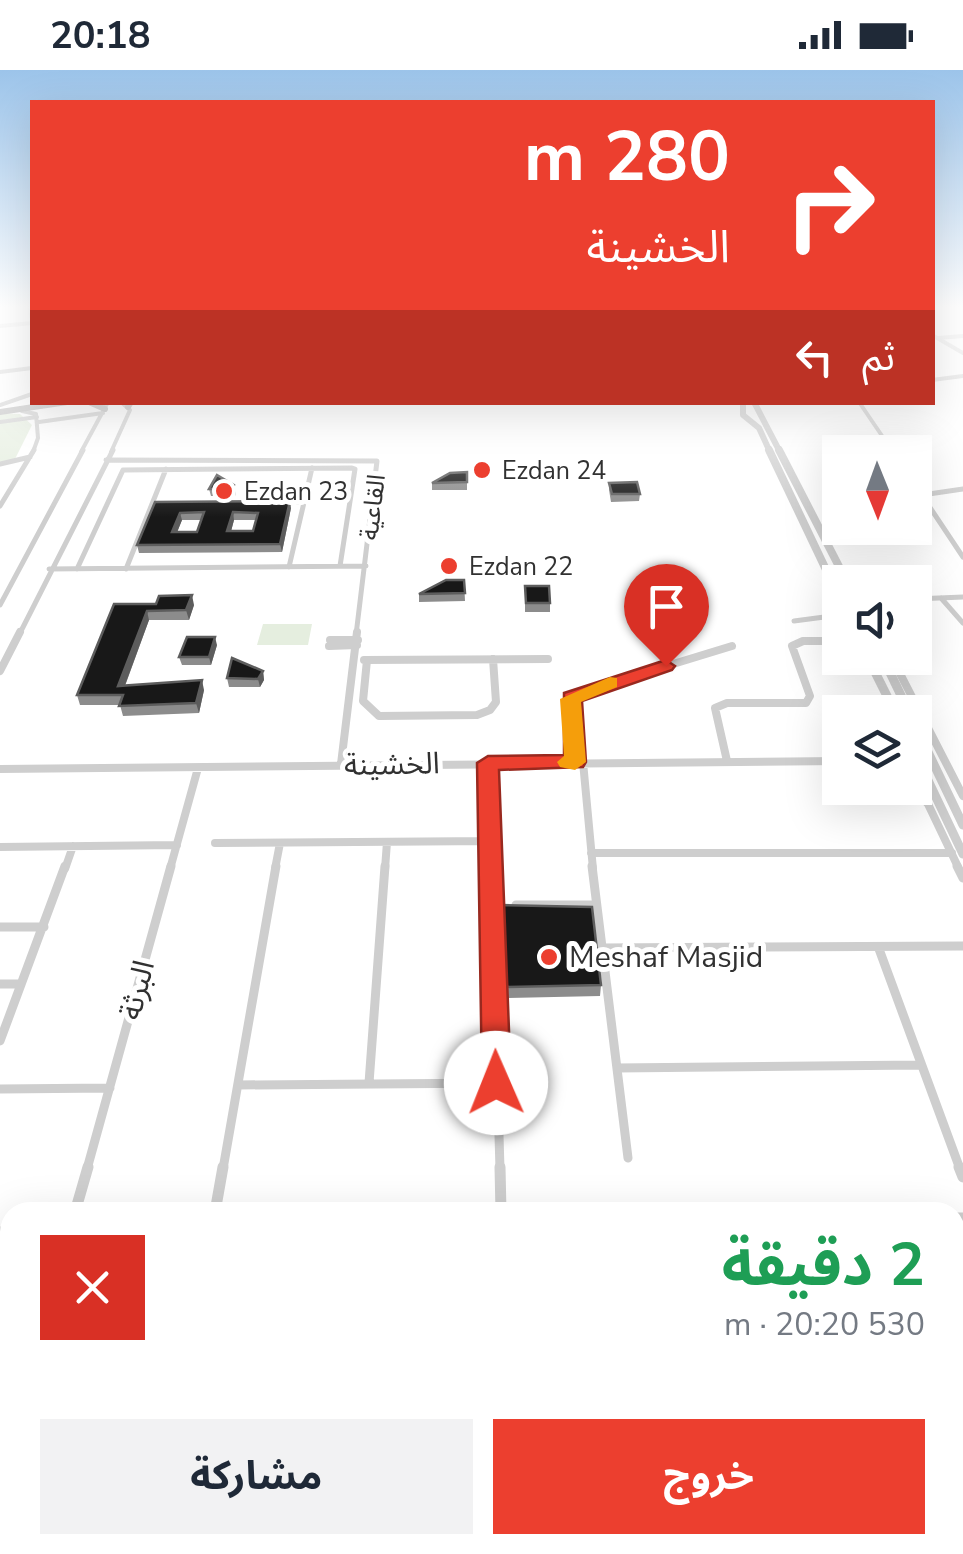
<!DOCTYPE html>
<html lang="ar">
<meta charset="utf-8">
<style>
body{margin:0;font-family:"Nunito Sans","Noto Sans Arabic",sans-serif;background:#f2f2f3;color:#1f2937;direction:rtl;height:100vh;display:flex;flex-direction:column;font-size:38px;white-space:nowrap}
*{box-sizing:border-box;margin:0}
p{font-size:32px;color:#747a83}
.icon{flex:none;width:55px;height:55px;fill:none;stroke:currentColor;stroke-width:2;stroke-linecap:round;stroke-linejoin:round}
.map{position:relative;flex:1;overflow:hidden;direction:ltr}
.panel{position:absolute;left:0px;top:1132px;width:965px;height:352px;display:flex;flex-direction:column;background:#fff;border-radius:30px 30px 0 0;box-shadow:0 10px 40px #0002;direction:rtl}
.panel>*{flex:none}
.banner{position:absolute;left:30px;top:30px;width:905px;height:305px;border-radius:0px;box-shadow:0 10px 40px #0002;direction:rtl;background:#ec3f2f;color:#fff;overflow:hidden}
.needle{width:65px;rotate:179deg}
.tools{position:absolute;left:822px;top:365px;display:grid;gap:20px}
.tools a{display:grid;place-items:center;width:110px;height:110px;border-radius:0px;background:#fff;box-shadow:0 10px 40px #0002;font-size:50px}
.pin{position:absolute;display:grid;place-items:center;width:85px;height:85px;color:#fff;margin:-102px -42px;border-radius:50% 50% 50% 0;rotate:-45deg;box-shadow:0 0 10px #0007}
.pin .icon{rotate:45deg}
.me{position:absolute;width:110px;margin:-55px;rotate:359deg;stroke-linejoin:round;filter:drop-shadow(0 0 8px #0008)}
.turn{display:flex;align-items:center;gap:35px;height:210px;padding:0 40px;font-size:45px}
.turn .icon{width:130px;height:130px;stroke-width:2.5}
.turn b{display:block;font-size:70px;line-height:85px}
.then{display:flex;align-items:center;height:95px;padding:0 40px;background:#0003;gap:20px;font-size:38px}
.round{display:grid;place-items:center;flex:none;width:105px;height:105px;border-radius:0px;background:#f2f2f3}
.headline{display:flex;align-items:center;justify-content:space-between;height:170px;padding:0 40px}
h1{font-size:60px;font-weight:700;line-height:75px;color:#1e9e55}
.action{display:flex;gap:20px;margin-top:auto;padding:20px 40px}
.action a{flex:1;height:115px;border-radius:0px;background:#ec3f2f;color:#fff;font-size:40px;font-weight:700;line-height:115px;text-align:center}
.action a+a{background:#f2f2f3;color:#1f2937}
.status{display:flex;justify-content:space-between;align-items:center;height:70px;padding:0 50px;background:#fff;direction:ltr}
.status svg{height:28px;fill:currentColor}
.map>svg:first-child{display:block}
.green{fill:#e5eedf}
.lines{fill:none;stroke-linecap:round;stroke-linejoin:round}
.minor-far4{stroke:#cecece;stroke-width:4}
.minor-far3{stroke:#cecece;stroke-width:5}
.minor-far2{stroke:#cecece;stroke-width:8}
.minor-far1{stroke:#cecece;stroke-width:9}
.minor{stroke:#cecece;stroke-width:11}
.tertiary-far2{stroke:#cecece;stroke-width:6}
.tertiary-far1{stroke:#cecece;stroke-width:8}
.tertiary{stroke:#cecece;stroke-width:9}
.secondary{stroke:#bbb;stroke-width:6}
.wall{fill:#8c8c8c;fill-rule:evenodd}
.shaded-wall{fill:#5d5d5d}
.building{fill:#181818;stroke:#5d5d5d;stroke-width:2.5;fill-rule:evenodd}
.route{fill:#ec3f2f;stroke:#99291f;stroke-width:2.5}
.slow{fill:#f59e0b}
.poi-dot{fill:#ec3f2f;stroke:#fff;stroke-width:4}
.labels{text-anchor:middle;stroke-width:10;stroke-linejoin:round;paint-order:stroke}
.far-poi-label{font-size:25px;fill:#313131;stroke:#fff;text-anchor:start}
.far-street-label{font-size:25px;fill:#313131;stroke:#fff}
.street-label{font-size:30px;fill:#313131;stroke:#fff}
.poi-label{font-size:30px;fill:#313131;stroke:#fff;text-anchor:start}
</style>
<div class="status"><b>20:18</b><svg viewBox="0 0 49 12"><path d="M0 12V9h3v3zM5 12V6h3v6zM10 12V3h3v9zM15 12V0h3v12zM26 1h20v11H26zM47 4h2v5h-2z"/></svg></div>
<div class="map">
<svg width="963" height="1484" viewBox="0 0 963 1484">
<rect width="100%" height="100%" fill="#fff"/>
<path class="green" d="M0,343L20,344L32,355L14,391L0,393Z
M263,554H312L308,575H257Z"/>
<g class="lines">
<path class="minor-far4" d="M30,239L32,252
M0,256L32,253
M932,265L963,283
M938,268L963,266
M0,302L32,298
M932,310L963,306
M859,332L893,382
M0,335L32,324
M22,341L36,344L38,368L33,382
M0,352L37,347
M39,352L103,343
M81,382L108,332
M111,382L130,340L121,332"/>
<path class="minor-far3" d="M106,390L377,391L356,565
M0,394L30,387
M915,415L963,487
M922,425L963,419
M283,433L304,432
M0,436L34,380
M289,497L312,398
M49,499L366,496
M77,499L123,400L352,398L355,399L340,496
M126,499L166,399
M844,507L868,512
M941,528L963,553
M827,529L839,565
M915,529L963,527
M0,535L83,380
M794,551L832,546
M19,565L113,380"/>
<path class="minor-far2" d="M838,562L840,568
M330,570H358
M329,576L357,575
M892,588L963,726
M364,590L548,589
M367,590L363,631L379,646L477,645L490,640L496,632L493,589
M0,601L20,562
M727,691L715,638L727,633H806L810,626L792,576L803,571H840
M575,692L569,633L575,624L732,576
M583,692L593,799
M488,693L491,799
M341,694L357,562
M0,699L840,691
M914,718L928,734L959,799
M215,773L491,771
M0,777L177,775
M591,783H952
M65,799L73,776
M170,799L198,698
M275,799L280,773
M385,799L387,772"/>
<path class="minor-far1" d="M491,796L500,1099
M592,796L628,1088
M957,796L963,808
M516,835H596
M0,857H44
M602,878L963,876
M879,879L960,1099
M0,914H21
M0,971L65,796
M617,998L921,995
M369,1013L385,796
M238,1015L496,1013
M0,1019L110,1018
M87,1099L171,796
M223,1099L276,796"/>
<path class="minor" d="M500,1097L501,1142
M959,1097L963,1107
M75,1142L88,1097
M215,1142L223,1097
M955,1148H963
M0,1162H10
M955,1313H963
M0,1344L10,1343
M0,1433L10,1398
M497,1475V1484
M697,1475L698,1484
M889,1475L891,1484
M146,1484L148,1475
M324,1484L325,1475"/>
<path class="tertiary-far2" d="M743,332V345L759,358L770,382
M754,332L780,382"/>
<path class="tertiary-far1" d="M769,380L840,529
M779,380L847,512"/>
<path class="tertiary" d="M868,588L895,642
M883,588L909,642
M915,655L963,755
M915,683L963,784"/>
<path class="secondary" d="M89,332L105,339
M128,337L131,332
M0,342L67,332"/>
</g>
<path class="wall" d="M467,402V420H432V413Z
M609,413L640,424L639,431L611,432L609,420Z
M234,415L236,422L235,426H211L209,419Z
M155,432L291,438L282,482L139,483L137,475ZM182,450H201L197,462H177ZM234,450H256L253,461H231Z
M464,510L465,531L419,532V524Z
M525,516L550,533V542H525Z
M114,534L194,535L189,550H149L125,616L204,620L199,643L123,646L120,635H80L77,625Z
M217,575L211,595H182L179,587Z
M263,601L264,610L260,617H229L227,608Z
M501,846L601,915L600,926L503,928Z"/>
<path class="shaded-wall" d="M290,431L291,438L282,482L280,474Z
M233,442L234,450L229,469L227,461Z
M180,443L182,450L174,470L172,462Z
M192,525L194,535L189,550L186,540Z
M147,541L149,550L121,626L118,616Z
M215,567L217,575L211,595L209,587Z
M263,601L264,610L260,617L258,609Z
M202,610L204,620L199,643L196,633Z"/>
<path class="building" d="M467,402V412L432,413L450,403Z
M217,405L234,415L233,419H209Z
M637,412L640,424H612L609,413Z
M290,431L280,474L137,475L155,432ZM204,442L197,462H172L180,443ZM233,442L258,443L253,461H227Z
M446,510H464L465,523L419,524Z
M525,516H549L550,533H526Z
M192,525L186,540L147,541L118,616L202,610L196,633L119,636L123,625H77L114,534H156L159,526Z
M187,567H215L209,587H179Z
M232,588L263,601L258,609L227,608Z
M501,835L592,837L601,915L503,917Z"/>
<linearGradient id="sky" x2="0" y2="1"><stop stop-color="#9cc4ea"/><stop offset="0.53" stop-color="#fff"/><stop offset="1" stop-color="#fff" stop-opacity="0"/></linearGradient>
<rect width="963" height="447" fill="url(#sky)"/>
<path class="route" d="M666,590L675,596L672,600L582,631L586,692L583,697L499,700L511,1013L506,1022L496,1026L486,1022L482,1013L477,693L488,686L564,685V623Z"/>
<path class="slow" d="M610,607L617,608V617L581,632L586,692L575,700L560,697L557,692L564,686L560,629Z"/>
<g class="poi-dot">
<circle cx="482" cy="400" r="10"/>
<circle cx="224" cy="421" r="10"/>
<circle cx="449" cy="496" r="10"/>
<circle cx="549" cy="887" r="10"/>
</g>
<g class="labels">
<g class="far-poi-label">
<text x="502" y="409">Ezdan 24</text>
<text x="244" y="430">Ezdan 23</text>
<text x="469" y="505">Ezdan 22</text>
</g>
<g class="far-street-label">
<text transform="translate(372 437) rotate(-83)" y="9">القاعية</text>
</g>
<g class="street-label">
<text transform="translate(392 694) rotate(-1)" y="10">الخشينة</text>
<text transform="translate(137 920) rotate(-75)" y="10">البرثة</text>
</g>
<g class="poi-label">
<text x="569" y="897">Meshaf Masjid</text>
</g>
</g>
</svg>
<div class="tools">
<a><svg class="needle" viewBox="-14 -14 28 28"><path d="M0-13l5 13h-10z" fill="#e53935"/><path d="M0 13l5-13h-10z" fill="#747a83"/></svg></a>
<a><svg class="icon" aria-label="sound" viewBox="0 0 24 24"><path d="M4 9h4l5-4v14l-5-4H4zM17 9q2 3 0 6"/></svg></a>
<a><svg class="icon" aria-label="layers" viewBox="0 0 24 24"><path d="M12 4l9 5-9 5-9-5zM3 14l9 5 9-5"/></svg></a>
</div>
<div class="pin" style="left:666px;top:596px;background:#d93025"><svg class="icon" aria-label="arrive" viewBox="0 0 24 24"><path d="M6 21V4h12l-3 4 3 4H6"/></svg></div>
<svg class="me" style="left:496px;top:1013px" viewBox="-20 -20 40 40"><circle r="19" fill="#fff"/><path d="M0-13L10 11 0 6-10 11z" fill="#ec3f2f"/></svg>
<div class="banner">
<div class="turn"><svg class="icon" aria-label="right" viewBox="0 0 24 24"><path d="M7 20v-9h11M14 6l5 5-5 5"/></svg><div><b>280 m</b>الخشينة</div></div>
<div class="then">ثم<svg class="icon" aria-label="left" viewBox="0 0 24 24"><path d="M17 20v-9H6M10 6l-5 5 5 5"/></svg></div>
</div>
<section class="panel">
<div class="headline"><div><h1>2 دقيقة</h1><p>530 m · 20:20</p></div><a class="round" style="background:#d93025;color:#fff"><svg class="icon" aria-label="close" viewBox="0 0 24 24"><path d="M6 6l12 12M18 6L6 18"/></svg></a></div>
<div class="action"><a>خروج</a><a>مشاركة</a></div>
</section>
</div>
